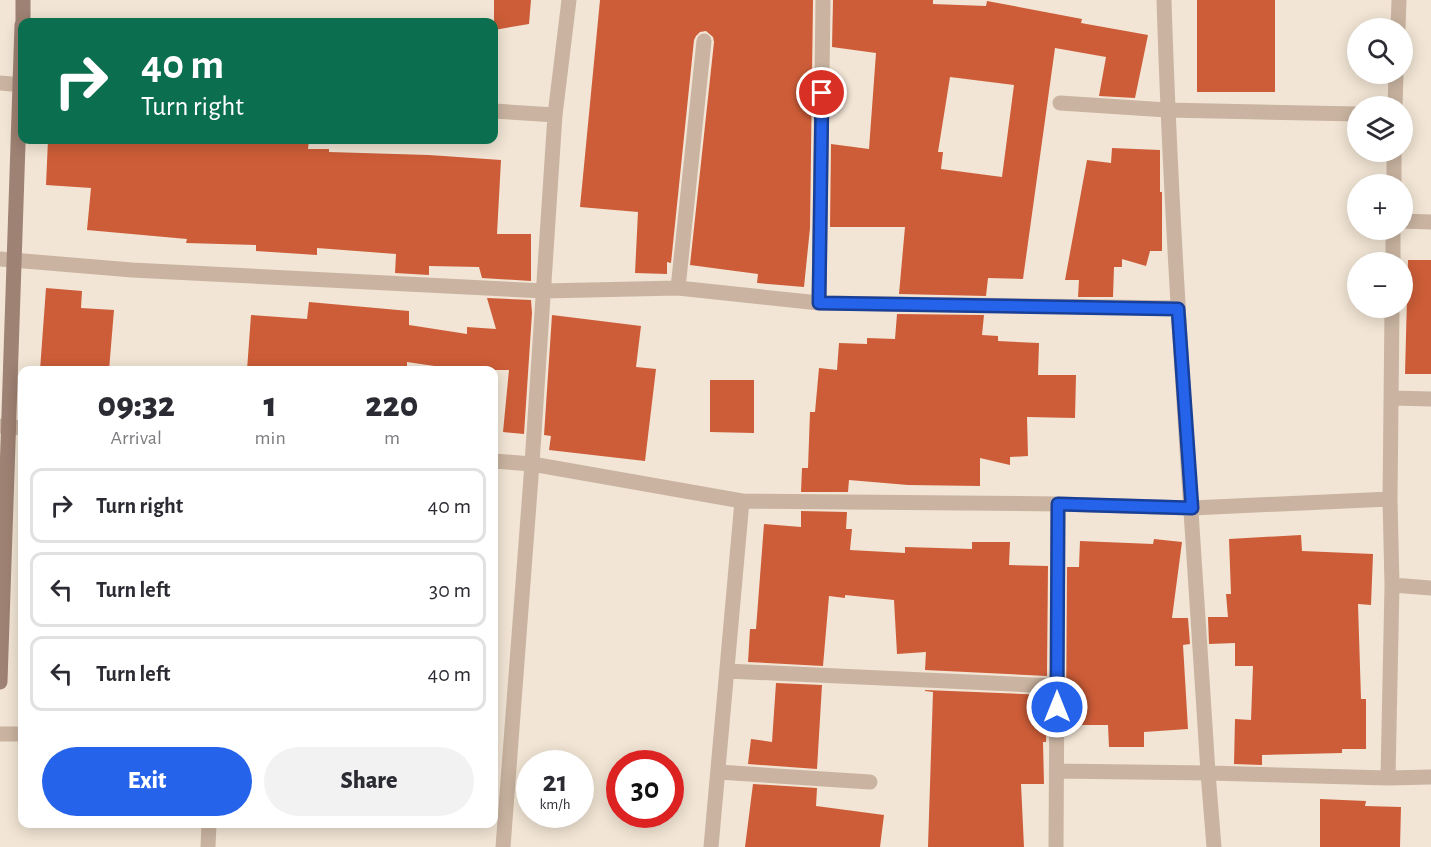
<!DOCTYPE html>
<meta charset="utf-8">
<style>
body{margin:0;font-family:"Alegreya Sans",sans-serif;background:#f2f2f3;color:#2b2b33;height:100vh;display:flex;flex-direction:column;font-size:22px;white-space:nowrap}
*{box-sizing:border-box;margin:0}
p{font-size:20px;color:#7c7c81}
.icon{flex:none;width:33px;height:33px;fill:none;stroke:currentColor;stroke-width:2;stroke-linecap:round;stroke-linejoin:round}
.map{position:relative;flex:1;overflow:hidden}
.drawer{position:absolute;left:18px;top:366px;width:480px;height:462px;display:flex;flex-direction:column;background:#fff;border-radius:12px;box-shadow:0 3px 15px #0003}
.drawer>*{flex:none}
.guide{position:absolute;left:18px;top:18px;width:480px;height:126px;border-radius:12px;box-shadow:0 3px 15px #0003;background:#0b6e4f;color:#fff;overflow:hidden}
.tools{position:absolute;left:1347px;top:18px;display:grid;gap:12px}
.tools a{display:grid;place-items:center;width:66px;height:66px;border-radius:50%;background:#fff;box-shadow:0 3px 15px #0003;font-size:30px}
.speed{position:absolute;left:516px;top:750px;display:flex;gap:12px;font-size:30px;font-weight:700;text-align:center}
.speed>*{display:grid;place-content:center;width:78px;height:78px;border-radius:50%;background:#fff;box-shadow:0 3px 15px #0003;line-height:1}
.speed small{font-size:15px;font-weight:400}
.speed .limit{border:9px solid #d22;background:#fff;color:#111}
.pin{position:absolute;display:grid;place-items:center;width:51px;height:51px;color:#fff;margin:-26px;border:3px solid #fff;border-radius:50%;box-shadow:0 2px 6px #0007}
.me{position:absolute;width:66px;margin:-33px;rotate:0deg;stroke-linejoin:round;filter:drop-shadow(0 0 4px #0008)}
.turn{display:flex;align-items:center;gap:21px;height:126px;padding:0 24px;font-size:27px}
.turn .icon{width:78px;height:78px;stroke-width:2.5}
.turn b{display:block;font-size:42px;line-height:51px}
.eta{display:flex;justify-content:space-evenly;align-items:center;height:102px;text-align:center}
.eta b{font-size:36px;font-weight:800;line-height:42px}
.primary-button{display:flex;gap:12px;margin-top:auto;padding:12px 24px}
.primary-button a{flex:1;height:69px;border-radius:36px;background:#2563eb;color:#fff;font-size:24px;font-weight:800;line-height:69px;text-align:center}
.primary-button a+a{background:#f2f2f3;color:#2b2b33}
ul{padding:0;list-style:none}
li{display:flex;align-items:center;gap:18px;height:75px;margin:0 12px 9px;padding:0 12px;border:3px solid #e1e1e2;border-radius:12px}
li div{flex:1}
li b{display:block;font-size:22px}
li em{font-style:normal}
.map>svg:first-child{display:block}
.building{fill:#cd5d38;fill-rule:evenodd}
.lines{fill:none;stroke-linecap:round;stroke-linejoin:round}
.street{stroke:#cab4a1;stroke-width:15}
.secondary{stroke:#9e8273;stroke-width:15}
.route-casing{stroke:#184099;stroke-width:15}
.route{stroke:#2563eb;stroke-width:10}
</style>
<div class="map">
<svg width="1431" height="847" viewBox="0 0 1431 847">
<rect width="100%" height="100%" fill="#f2e5d5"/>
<path class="building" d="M494,0H531L529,24L494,30Z
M600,0H813L810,228L804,287L757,283L758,274L690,265L714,42L713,37L706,31L700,32L696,36L694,40L671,263L667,262V274L635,273L638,212L580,207Z
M833,0H933V4L986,6L987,1L1082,19L1081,23L1148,35L1135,98L1099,96L1106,57L1055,48L1023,279L988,278L986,296L899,294L905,227H830L831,144L869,149L876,53L832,47ZM950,77L1014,85L1002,177L941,169L943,152H938Z
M1197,0H1275V92H1197Z
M48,140H217L261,141V140H309L308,149H329V152L429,155L501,160L497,234H531V281L482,278L479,267L429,266V275L395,273L396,254L317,248V255L256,251V245L186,243L187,239L87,230L91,188L46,185Z
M1112,148L1160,150V192H1162V251H1150L1146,266L1122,259V267H1114L1113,297H1078L1079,280H1065L1087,160L1111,163Z
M1408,260H1431V374H1405Z
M46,288L82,291L81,308L114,310L109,370H40Z
M487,298L531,300L532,313L524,434L503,432L509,370H462L407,362V370H247L251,315L307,319L309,302L409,311V325L467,334V327L496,329Z
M897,314L984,315L982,335L998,336V341L1039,343L1038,375H1076L1075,418L1027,417L1028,456L1010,457V465L980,458V486L908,485L849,480L848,492H801L802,468H808L810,412H815L819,368L837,370L839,343L867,344V338L895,339Z
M552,315L641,326L636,367L656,369L645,461L549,450L551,436L544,435Z
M710,380H754V433L710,432Z
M801,511L847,512L846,529H852L850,550L905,553V547L972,549V542H1010L1009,565L1048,566L1047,676L925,670L926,652L897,654L894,600L845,595V598L829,596L823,666L748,662L750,629H756L764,524L801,527Z
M1301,535L1302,551L1373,554L1371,605L1358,604L1361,699H1366V749H1342V753L1262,755V765L1234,764L1235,719L1251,720L1253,666H1235V643L1209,644L1208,617H1228L1226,594H1231L1229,539Z
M1154,539L1182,542L1172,618H1188L1190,644L1183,645L1188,729L1144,732V747H1109L1108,725H1066L1067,567H1079L1080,541L1153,544Z
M776,683L822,685L817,769L748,764L751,739L772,742Z
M925,690L1047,695L1046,742H1043L1044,784H1021L1024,847H928L933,692L925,691Z
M753,784L817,788L816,806L884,815L880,847H745Z
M1320,799L1366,801L1365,806L1401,807L1400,847H1320Z"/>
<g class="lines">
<path class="street" d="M1164,0C1172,258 1192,516 1208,773L1214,847
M1398,28L1399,0
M0,83L22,85
M1060,103L1167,110L1358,114
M1395,106L1396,74
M494,111L555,115
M1394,184V152
M1402,221L1431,222
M0,259L132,270L544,291L678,288L819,303L1178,308
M1393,262V230
M678,288L704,41
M819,303L823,0
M1392,398L1431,399
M0,426L22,428
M494,461L532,464L742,501
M1392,585L1431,588
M727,671L1057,686
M0,734H22
M1057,771L1208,773L1388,778L1431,777
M718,772L870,782
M1388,778L1392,585L1390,499L1392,308
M208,847L209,824
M503,847L532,464L555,115L569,0
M711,847L742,501L1058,504L1192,508L1390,499
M1056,847L1058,504"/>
<path class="secondary" d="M23,22V0
M0,682L22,25"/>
</g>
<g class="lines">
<defs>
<path id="route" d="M822,93L819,303L1178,309L1192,508L1058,504L1057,707"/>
</defs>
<use href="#route" class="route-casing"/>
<use href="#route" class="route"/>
</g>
</svg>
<div class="tools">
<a><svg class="icon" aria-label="search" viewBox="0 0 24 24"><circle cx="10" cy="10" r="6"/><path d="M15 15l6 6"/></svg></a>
<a><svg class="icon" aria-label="layers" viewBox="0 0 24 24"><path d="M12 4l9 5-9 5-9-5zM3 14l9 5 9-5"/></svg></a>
<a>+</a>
<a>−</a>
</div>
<div class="speed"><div>21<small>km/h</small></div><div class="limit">30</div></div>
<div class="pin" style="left:822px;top:93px;background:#d93025"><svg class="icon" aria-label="arrive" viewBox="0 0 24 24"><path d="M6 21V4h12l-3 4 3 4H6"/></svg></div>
<svg class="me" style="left:1057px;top:707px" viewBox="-20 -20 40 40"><circle r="17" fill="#2563eb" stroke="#fff" stroke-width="3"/><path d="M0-11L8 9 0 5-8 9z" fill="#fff"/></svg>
<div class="guide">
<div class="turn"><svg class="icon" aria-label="right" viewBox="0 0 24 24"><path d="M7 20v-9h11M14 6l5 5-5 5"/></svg><div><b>40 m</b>Turn right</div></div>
</div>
<section class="drawer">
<div class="eta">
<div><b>09:32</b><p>Arrival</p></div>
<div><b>1</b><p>min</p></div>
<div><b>220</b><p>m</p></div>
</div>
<ul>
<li><svg class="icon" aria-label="right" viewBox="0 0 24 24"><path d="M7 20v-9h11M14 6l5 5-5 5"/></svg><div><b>Turn right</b></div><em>40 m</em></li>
<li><svg class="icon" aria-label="left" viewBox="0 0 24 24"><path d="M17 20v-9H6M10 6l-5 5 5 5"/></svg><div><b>Turn left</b></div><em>30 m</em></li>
<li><svg class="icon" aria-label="left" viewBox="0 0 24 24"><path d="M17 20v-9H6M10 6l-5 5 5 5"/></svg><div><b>Turn left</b></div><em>40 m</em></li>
</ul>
<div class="primary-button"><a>Exit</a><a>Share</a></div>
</section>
</div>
